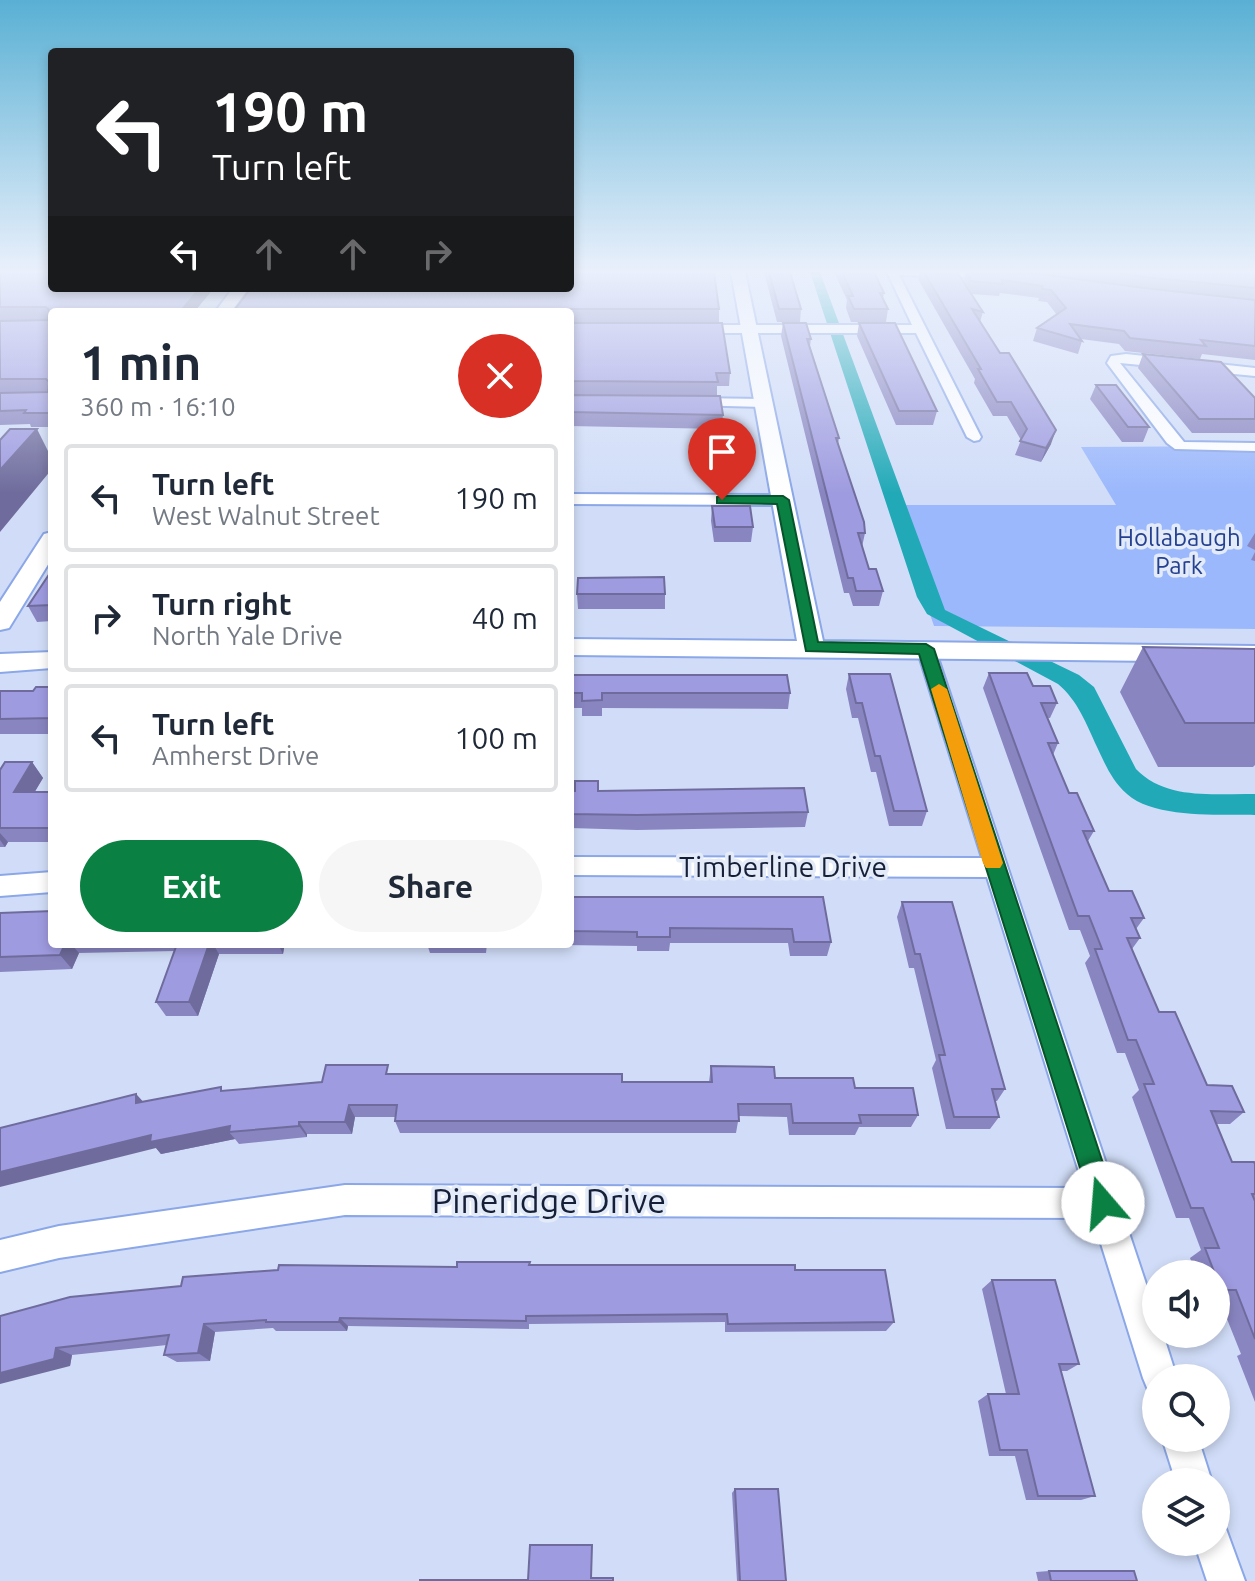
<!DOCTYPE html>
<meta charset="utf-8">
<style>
body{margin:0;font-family:Ubuntu,sans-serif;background:#f6f6f7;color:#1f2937;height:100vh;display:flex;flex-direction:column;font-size:30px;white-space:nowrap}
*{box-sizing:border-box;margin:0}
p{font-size:26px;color:#747a83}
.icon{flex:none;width:44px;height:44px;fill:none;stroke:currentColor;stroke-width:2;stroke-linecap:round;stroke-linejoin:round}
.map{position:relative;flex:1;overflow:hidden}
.panel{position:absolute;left:48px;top:308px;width:526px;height:640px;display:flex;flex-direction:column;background:#fff;border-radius:8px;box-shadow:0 4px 12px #0003}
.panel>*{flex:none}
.hud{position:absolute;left:48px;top:48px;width:526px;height:244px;border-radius:8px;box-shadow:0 4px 12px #0003;background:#202124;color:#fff;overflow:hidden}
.fabs{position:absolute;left:1142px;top:1260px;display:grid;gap:16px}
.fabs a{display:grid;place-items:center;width:88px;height:88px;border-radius:50%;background:#fff;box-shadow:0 4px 12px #0003;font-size:40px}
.pin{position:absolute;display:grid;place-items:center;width:68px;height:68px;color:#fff;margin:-82px -34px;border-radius:50% 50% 50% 0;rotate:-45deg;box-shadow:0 0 8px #0007}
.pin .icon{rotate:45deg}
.me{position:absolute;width:88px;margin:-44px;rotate:342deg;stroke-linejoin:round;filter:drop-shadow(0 0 6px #0008)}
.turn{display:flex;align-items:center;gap:28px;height:168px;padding:0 32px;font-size:36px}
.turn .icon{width:104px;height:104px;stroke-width:2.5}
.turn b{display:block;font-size:56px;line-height:68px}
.lanes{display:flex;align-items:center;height:76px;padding:0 32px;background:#0003;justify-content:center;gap:40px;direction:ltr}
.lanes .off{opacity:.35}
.round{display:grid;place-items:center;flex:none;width:84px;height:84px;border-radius:42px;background:#f6f6f7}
.head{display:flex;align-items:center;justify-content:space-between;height:136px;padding:0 32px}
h1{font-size:48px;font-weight:700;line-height:60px}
.button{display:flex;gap:16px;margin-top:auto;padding:16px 32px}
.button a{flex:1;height:92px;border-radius:48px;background:#0b8043;color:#fff;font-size:32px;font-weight:700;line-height:92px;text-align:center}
.button a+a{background:#f6f6f7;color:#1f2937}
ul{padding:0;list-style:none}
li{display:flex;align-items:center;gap:24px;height:108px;margin:0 16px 12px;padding:0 16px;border:4px solid #e0e1e3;border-radius:8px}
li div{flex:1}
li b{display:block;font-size:30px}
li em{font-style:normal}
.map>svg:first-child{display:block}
.green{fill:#9bb8fc}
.water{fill:#22a9b7}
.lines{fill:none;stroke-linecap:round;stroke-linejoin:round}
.street-casing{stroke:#8ba7e7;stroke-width:4}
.secondary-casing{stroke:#8ba7e7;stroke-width:4}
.street{fill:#fff;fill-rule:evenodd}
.secondary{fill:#fff;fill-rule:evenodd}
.wall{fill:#8985c1}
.shaded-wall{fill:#6f6c9d}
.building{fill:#9f9be0;stroke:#6f6c9d;stroke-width:2}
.route{fill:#0b8043;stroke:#07532c;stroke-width:2}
.slow{fill:#f59e0b}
.labels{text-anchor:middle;stroke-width:7;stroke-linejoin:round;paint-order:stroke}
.far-park-label{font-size:24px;fill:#244091;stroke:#e4ebf8}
.street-label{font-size:28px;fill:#151f37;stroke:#e4ebf8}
.near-street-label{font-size:34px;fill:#151f37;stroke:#e4ebf8}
</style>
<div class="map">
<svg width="1255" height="1581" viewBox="0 0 1255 1581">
<rect width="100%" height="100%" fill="#d1ddf8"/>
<path class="green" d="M1255,446V629L934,626L893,505H1116L1081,447Z"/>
<path class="water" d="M810,272H820L945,610L1079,675L1094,687L1136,769C1167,801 1214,793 1255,794V815C1219,814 1155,819 1127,794C1112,781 1105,764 1097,747C1086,723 1078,701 1058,684L927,614L917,597Z"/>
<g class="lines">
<defs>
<path id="street" d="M887,272H997L1001,275L996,278L899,275L981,437L979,440L974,441L967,437L916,333H695L689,329L695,325H912Z
M1126,354L1255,368V376L1120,363L1184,442L1255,443V451L1175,449L1167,443L1107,363L1111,356Z
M693,398L764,399L771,403L764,407L688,405V399Z
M570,494L783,495L791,500L783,505L570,504Z
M926,643L935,649L1156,1314V1334H1163L1177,1378H1156V1394L1148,1390L1143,1378L1093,1218L345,1215L59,1258L0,1272V1240L59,1226L345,1185L1084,1188L987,877L570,875V857L982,858L917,649Z
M52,872V892L0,896V876Z
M1162,1438H1198L1212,1482H1176Z
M1216,1524L1226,1529L1245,1581H1207L1194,1542H1216Z"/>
<path id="secondary" d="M731,272H745L823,641L1255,646V662L570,655V639L797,641Z
M233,288H249L231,312H215Z
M52,532V558L9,628L0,630V602L44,534Z
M52,652V668L0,672V654Z"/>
</defs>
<use href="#street" class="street-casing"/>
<use href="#secondary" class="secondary-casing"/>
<use href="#street" class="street"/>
<use href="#secondary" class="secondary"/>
</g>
<path class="wall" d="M0,272L52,288H214L194,312H52V427H31L30,424L0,425V321L48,320H0Z
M764,272H790L801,309L800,322H777Z
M834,272H874L884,293L883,299L888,309L886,322H851L846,308L847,300Z
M920,272H957L964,284V280L966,272H1255V360L1202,354L1200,359L1125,351L1119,344L1081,339L1082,341L1078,354L1033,341L1037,328L1057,315L1047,302L1038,301L1039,298L1000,293L999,296L971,294L983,312L980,322L1051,444L1041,462L1015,455L1021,440L1007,416H993L974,383L975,379L918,279Z
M251,288L719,309V322H570V312H233Z
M570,323L730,373L729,386H717V396L570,395Z
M783,323L811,339L810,346L839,438L838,444L865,533L862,547L869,569L883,591L879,606H853L849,593H844L781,336Z
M859,323L937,411L933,425H896L857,336Z
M1143,354L1255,398V433H1192L1138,368Z
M1096,385L1149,427L1143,442H1122L1090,399Z
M570,395L723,415L721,429L570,426Z
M712,506L753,527L751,542H714L711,521Z
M1255,533V550L1247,546Z
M1255,552V561L1251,560Z
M52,570V621L37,622L28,606Z
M577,594H665V609H578Z
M1143,647L1255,649V765L1253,767H1158L1120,692Z
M989,673L1033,686L1057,703L1050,718H1048L1058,743L1053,755L1069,793L1094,831L1088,841L1109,891L1144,918L1136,929L1140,938L1132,949L1159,1012L1207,1085L1244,1112L1230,1124H1216L1232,1162L1255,1164V1402L1237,1356L1241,1354L1219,1299H1216V1274H1196L1190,1258L1201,1250L1189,1218H1176L1132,1097L1139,1090L1125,1053H1117L1085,963L1090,956L1080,930H1069L983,688Z
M849,674L927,811L922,826H889L876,772H871L858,718H852L846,689Z
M570,675L790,693L788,709L602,708V716H582V708H570Z
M52,687V734H0V691H33Z
M32,762L43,778L34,792H52V842H8L5,847H0V770Z
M598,781V791L808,812L805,827L637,830L570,828V791H575Z
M570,897H823L831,942L827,956H790L788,943H670L669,951H637V946L487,944L486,953H430L427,944H570Z
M902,902L1005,1089L997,1101H995L999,1117L990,1129H946L932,1068L936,1060L914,968H909L897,917Z
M0,913L52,944H352L351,948H284L283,954H219L198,1016H166L156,1002L175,951L79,953L72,969L0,972Z
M711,1066L775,1078L855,1088L918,1115L911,1127H859L855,1135H789L787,1117L739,1116L736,1133H400L395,1121V1117H355L352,1134H307V1137L239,1144L235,1139L161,1154L156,1148L136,1094L143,1102L224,1091L322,1082L392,1074L622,1082H709Z
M530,1265L795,1270L894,1322L886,1331L725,1332V1322L529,1324V1329L348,1326L347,1331H276L273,1328L215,1332L210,1361L177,1362L164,1355L167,1345L72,1355L70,1366L0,1316L457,1267Z
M992,1280L1079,1364L1067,1371H1061L1095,1496L1081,1500H1026L1015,1456H989L978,1401L988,1394H1006L982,1289Z
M735,1489L786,1581H737L732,1493Z
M1049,1571L1137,1581H1038L1036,1572Z"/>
<path class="shaded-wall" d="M200,288H214L194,312H180Z
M37,429L52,459V469L0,532V470Z
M1056,430L1051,444L1041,462L1046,448Z
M32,762L43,778L26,807L14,792Z
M0,833L8,842L5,847L0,840Z
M65,944H71L79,953L72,969L60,955Z
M209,944H213L219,954L198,1016L189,1002Z
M278,944H282L284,948L283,954Z
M136,1094L148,1107L136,1103Z
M349,1105L355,1117L352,1134L345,1122Z
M299,1122L307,1134V1137L299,1126Z
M230,1126L229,1132L235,1139L161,1154L156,1148L0,1187V1172L151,1135Z
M340,1318L348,1326L347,1331L339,1322Z
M204,1324L215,1332L210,1361L198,1353Z
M56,1348L72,1355L70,1366L0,1384V1373Z"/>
<path class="building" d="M0,272H52V288H200L180,312H52V413H24L26,410L0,411V393L48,392L49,382L46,379H0V321L48,320L49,310L46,307H0Z
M570,272H714L719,309H569V312H233L251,288H570Z
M769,272H790L801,309H779Z
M842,272H874L884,293H880L888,309H854L848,296H853Z
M924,272H957L983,312L972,309L1000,353H1009L1056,430L1046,448L1020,441L1027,429L1011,402H997L978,369H981Z
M968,272H1024L1144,288L1255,300V346L1201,340L1206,346L1130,338L1124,331L1070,324L1082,341L1037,328L1066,308L1051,290L1042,289L1043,286L1002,280L1003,284L970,281Z
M1110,272H1255V288L1144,277Z
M570,323H722L730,373H716L718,382L570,381Z
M783,323H806L811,339H807L839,438H836L864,522L865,533H858L869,569H876L883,591H856L853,578H848Z
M859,323H895L937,411H899Z
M1143,354L1221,362L1255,398V419H1199Z
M1096,385H1116L1149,427H1128Z
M570,395L720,396L723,415L570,412Z
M10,429H37L0,470V440Z
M712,506H750L753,527H715Z
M52,570V605L28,606Z
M664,577L665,594H577L578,578Z
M1143,647L1255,649V723H1185Z
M989,673H1027L1033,686H1050L1057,703H1041L1058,743H1048L1069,793H1077L1094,831H1083L1109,891H1132L1144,918H1131L1140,938H1127L1159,1012H1175L1207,1085L1232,1086L1244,1112L1211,1111L1232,1162H1254L1255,1164V1194H1252L1255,1201V1339L1236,1290H1221L1205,1248H1219L1203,1208H1191L1144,1084H1154L1136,1040H1128L1095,949H1102L1089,916H1078Z
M849,674H890L927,811H894L880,756H875L862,703H856Z
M570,675H787L790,693H602V700L582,701V693H570Z
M36,687H52V718L0,719V691H33Z
M5,762H32L14,792H52V828H0V770Z
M575,781H598V791L804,788L808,812L637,815L570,814V791H575Z
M570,897H823L831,942H794L792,929L670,928V937H637V932L570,931Z
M902,902H952L1005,1089H992L999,1117H954L939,1055H945L920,954H915Z
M52,911V944H65L60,955L0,957V913Z
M177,944H209L189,1002H156Z
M326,1065H388L386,1074H622V1082H712L711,1066L774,1067L775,1078H853L855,1088H913L918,1115H859L861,1123H793L791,1104H738L739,1121H395L397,1105H349L345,1122H299V1126L229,1132L230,1126L150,1142L151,1135L0,1172V1128L136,1094V1103L221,1087V1091L322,1082Z
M457,1262H530L529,1265H795V1270H885L894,1322L728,1324L727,1314L526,1316V1321L340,1318L339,1322H266V1320L204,1324L198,1353L164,1355L169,1335L56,1348L54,1359L0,1373V1316L70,1297L181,1286L183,1277L278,1270L279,1265L457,1267Z
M992,1280H1055L1079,1364H1059L1095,1496H1038L1027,1450H1000L988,1394H1019Z
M735,1489H778L786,1581H740Z
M530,1545H592L591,1578H613V1581H420V1580H528Z
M1049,1571H1134L1137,1581H1051Z"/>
<linearGradient id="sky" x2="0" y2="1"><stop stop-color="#59b0d4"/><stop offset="0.55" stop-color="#eaf0fc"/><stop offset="1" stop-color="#eaf0fc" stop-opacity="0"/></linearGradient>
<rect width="1255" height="493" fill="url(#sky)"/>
<path class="route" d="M722,496H783L789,500L818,642L926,644L934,649L1116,1203L1112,1212L1103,1216L1094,1212L1091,1203L919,654L806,651L777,504L717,503V497Z"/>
<path class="slow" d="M939,684L947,689L1003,863L1000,868H986L983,863L931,689Z"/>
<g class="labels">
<g class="far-park-label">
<text x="1179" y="546">Hollabaugh<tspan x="1179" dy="28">Park</tspan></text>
</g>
<g class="street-label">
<text x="783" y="877">Timberline Drive</text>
</g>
<g class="near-street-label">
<text x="549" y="1213">Pineridge Drive</text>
</g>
</g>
</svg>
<div class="fabs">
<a><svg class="icon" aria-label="sound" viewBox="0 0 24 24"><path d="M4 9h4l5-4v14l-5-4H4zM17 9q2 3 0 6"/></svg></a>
<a><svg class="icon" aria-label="search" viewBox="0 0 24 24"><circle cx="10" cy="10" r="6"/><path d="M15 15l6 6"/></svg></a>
<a><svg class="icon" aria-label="layers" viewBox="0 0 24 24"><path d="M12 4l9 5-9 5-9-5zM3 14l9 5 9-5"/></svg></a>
</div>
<div class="pin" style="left:722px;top:500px;background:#d93025"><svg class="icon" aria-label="arrive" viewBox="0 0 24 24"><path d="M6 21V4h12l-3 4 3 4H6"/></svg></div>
<svg class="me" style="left:1103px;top:1203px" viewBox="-20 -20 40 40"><circle r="19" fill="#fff"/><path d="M0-13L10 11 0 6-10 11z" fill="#0b8043"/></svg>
<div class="hud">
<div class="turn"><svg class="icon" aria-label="left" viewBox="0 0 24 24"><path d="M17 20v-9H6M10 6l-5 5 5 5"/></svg><div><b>190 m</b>Turn left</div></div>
<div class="lanes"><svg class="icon" aria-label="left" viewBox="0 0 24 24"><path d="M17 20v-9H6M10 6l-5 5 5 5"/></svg><svg class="icon off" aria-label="ahead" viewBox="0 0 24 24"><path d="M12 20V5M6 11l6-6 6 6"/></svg><svg class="icon off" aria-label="ahead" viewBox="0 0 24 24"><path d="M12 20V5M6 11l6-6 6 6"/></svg><svg class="icon off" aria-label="right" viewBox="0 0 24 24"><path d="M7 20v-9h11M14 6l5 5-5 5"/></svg></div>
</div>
<section class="panel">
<div class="head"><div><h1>1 min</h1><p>360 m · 16:10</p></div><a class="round" style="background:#d93025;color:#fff"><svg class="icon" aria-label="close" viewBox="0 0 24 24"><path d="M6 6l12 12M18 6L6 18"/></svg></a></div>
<ul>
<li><svg class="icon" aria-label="left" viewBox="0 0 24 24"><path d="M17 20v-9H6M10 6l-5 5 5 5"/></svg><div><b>Turn left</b><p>West Walnut Street</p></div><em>190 m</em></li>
<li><svg class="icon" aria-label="right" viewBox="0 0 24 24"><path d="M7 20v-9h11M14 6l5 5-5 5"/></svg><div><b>Turn right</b><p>North Yale Drive</p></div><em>40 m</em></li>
<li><svg class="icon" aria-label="left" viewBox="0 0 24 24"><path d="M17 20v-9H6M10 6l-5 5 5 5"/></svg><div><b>Turn left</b><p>Amherst Drive</p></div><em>100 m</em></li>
</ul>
<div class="button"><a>Exit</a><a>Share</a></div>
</section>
</div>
